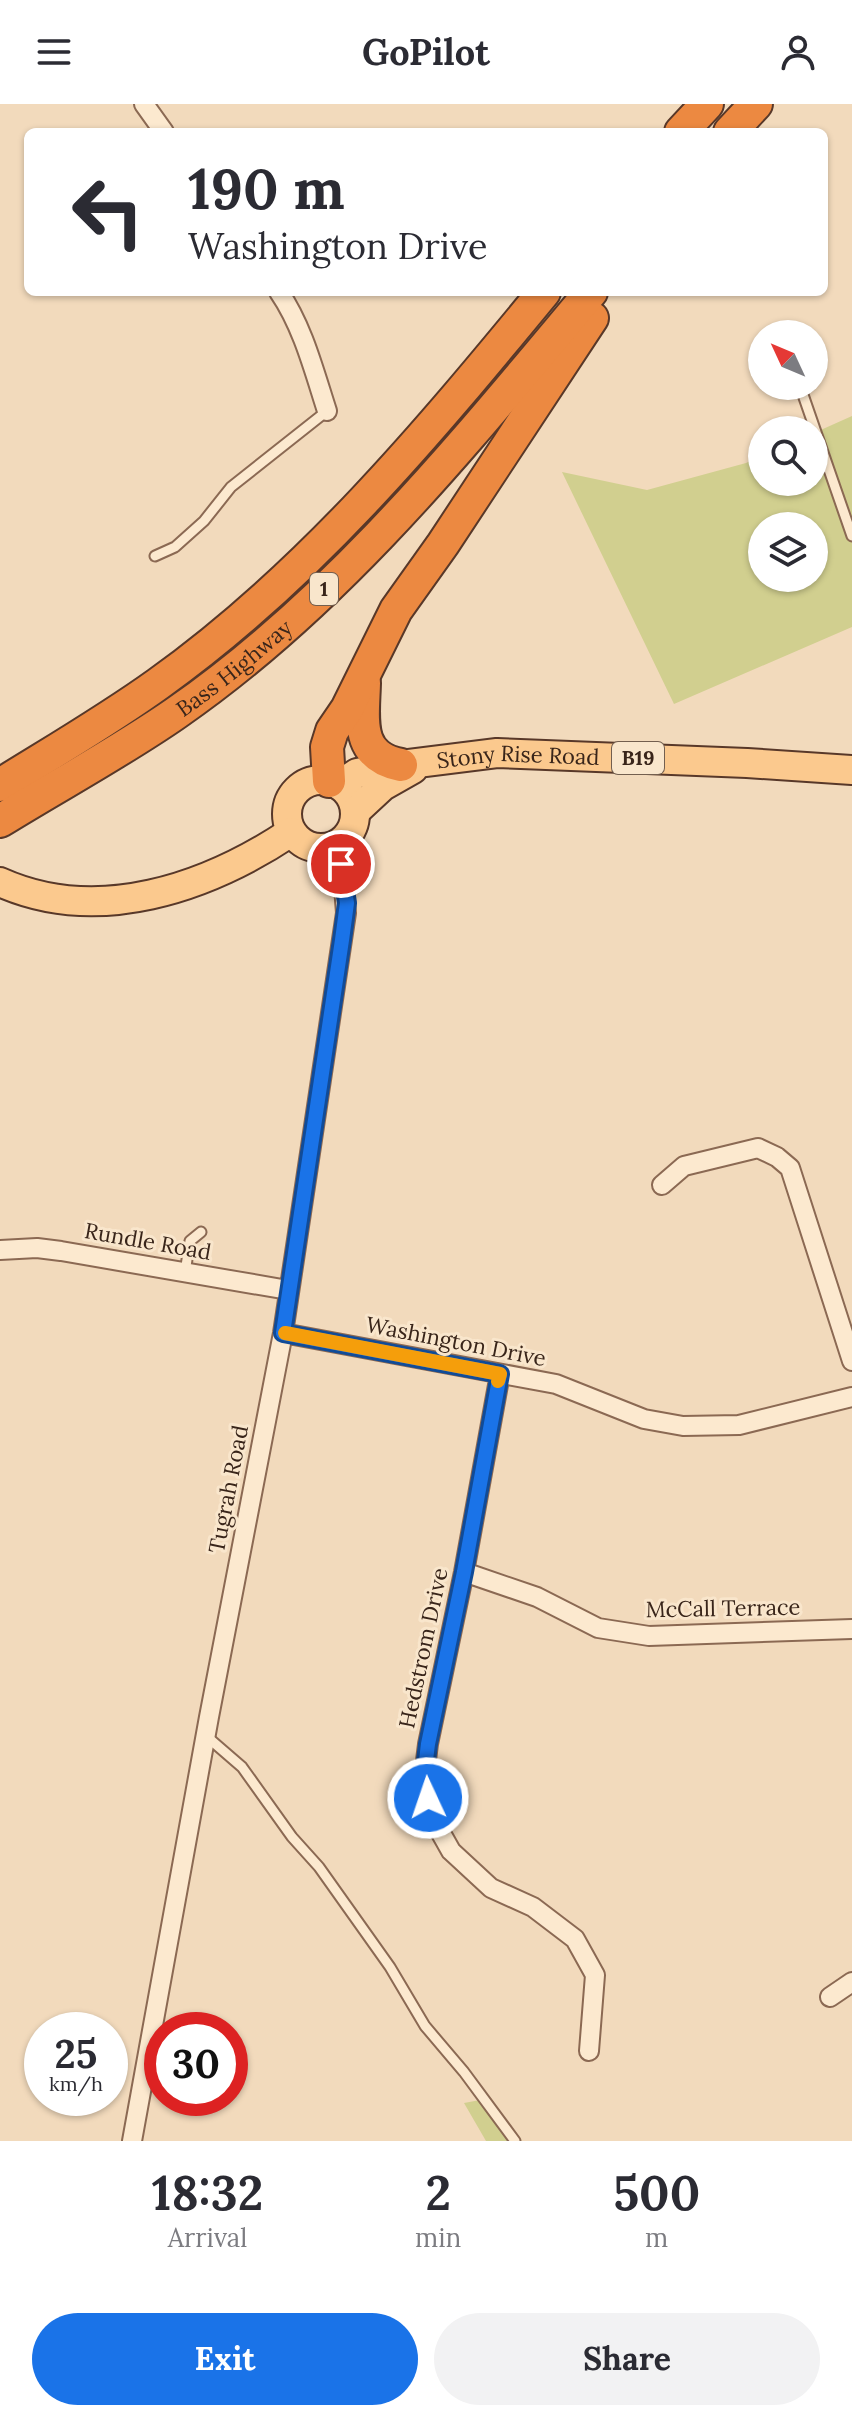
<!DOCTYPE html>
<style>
body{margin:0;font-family:Lora,serif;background:#f2f2f3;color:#2b2b33;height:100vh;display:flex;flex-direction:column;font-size:30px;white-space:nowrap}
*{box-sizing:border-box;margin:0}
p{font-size:26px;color:#7c7c81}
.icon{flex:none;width:44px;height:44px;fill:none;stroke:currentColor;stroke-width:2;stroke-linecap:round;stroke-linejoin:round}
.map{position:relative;height:2037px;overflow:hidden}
.sheet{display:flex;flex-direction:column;background:#fff;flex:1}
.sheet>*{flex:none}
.top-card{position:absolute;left:24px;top:24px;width:804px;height:168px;border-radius:12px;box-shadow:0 2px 6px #0004;background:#fff;color:#2b2b33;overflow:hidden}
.needle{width:52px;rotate:314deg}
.controls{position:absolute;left:748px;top:216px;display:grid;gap:16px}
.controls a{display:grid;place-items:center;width:80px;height:80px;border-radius:50%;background:#fff;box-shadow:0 2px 6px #0004;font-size:40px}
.speed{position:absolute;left:24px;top:1908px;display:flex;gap:16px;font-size:40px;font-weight:700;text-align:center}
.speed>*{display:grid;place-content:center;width:104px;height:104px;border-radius:50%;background:#fff;box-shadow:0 2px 6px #0004;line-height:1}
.speed small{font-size:20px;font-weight:400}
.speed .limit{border:12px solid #d22;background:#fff;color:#111}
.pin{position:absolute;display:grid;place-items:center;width:68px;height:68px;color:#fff;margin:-34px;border:4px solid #fff;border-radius:50%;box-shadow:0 2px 8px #0007}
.me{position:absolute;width:88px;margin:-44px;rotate:357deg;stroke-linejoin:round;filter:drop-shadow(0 0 6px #0008)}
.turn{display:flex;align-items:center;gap:28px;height:168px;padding:0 32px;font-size:36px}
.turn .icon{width:104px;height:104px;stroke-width:2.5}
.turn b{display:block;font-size:56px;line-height:68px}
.eta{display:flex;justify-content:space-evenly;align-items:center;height:136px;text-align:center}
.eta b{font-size:48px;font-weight:700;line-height:56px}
.primary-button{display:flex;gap:16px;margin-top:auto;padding:16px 32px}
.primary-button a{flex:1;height:92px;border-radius:48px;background:#1a73e8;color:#fff;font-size:32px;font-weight:700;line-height:92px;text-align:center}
.primary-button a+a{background:#f2f2f3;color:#2b2b33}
header{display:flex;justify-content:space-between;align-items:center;height:104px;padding:0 32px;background:#fff;font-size:36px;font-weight:700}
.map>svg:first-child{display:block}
.green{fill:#d1cf8f;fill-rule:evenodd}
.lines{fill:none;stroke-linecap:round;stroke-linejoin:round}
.service-casing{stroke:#8b6953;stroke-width:13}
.minor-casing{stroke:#8b6953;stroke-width:22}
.primary-casing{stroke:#583829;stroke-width:32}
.motorway-casing{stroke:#583829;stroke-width:36}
.service{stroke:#fce9cf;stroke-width:9}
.minor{stroke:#fce9cf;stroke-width:18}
.primary{stroke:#fbc98e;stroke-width:28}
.motorway{stroke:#ec8941;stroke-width:32}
.route-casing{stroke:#114b97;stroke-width:20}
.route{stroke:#1a73e8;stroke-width:14}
.slow{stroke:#f59e0b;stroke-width:14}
.labels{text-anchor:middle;stroke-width:6;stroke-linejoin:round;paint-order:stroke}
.shield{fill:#f9e6cc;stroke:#735f4f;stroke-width:2}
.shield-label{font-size:20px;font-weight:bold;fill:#39251a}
.street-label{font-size:22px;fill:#39251a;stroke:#f9e6cc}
</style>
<header><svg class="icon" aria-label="menu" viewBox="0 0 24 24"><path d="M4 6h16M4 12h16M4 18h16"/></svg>GoPilot<svg class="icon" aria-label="person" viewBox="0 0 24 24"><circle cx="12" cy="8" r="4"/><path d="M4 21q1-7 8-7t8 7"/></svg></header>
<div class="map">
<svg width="852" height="2037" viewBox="0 0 852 2037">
<rect width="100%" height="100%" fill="#f2dabc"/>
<path class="green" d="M852,312V523L674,600L562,368L647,386L746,359L762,352V378H814V329ZM762,422H814V474H762Z
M491,1994L515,2037H486L464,1999Z"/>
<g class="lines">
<defs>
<path id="service" d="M800,282L852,432
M155,452L175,443L204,417L231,383L327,307
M185,1168L190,1137L201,1128
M205,1631L242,1663L292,1733L319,1763L390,1863L425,1922L464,1968L515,2037"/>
<path id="minor" d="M144,0L164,28
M279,188C303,223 314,267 327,307
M662,1081L684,1062L758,1044L777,1053L790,1064L852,1257
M0,1146L37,1144L61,1147L288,1186
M283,1229L556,1280L644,1315L683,1322L739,1321L852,1293
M500,1270L464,1468L428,1640L424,1673L433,1715L451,1747L491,1784L533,1803L575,1835L595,1871L589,1947
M464,1468L537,1493L598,1524L649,1532L852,1525
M830,1893L852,1878
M132,2037L209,1613L283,1229L346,809L344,783L336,741"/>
<g id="primary">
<circle cx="321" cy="710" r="34"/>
<path id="s1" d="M339,681L357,669L401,661L497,649L747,659L852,666"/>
<path d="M355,708L383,682L413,665"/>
<path d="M0,778C98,822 207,784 291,728"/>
</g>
<g id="motorway">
<path d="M681,28L707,0"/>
<path d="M730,28L756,0"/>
<path d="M364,579C363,615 355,652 401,661"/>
<path d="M329,677L327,643L332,627L347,605L396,506L443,440L592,214"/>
<path d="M0,681C53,648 108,616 158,580C308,473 428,329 544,188"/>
<path id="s2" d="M0,717C58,681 120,648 176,609C339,496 464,339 591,188"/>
</g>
</defs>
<use href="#service" class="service-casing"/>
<use href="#minor" class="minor-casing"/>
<use href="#primary" class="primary-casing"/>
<use href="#motorway" class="motorway-casing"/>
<use href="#service" class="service"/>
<use href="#minor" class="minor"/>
<use href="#primary" class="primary"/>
<use href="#motorway" class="motorway"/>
</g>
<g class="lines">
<defs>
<path id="route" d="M341,760L347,799L342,836L283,1229L500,1270L464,1468L428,1640L424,1673L428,1694"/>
</defs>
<use href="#route" class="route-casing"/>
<use href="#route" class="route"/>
<path class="slow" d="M285,1229L500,1270L498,1277"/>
</g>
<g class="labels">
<g class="shield">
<rect x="310" y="469" width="28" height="32" rx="6"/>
<rect x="612" y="638" width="52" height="32" rx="6"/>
</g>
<g class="shield-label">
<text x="324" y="492">1</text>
<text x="638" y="661">B19</text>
</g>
<g class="street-label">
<text dy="8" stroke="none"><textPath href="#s2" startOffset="280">Bass Highway</textPath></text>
<text dy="8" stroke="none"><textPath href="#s1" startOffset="184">Stony Rise Road</textPath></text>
<text transform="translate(148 1137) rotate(10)" y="8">Rundle Road</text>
<text transform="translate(456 1237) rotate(11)" y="8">Washington Drive</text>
<text transform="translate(228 1385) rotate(-79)" y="8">Tugrah Road</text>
<text transform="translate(723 1504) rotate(-1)" y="8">McCall Terrace</text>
<text transform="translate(423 1544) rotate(-78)" y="8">Hedstrom Drive</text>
</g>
</g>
</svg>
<div class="controls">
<a><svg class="needle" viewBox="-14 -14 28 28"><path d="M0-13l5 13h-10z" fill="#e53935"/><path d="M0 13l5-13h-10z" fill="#7c7c81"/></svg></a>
<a><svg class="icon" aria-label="search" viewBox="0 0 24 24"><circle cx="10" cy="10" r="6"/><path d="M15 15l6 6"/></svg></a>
<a><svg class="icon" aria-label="layers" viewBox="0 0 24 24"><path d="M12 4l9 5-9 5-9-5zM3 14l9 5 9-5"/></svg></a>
</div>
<div class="speed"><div>25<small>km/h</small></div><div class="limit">30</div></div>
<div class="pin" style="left:341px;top:760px;background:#d93025"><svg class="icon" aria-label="arrive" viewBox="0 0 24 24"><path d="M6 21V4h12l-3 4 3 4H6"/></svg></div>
<svg class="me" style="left:428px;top:1694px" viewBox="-20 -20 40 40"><circle r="17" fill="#1a73e8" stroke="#fff" stroke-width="3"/><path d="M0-11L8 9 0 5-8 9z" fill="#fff"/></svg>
<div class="top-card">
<div class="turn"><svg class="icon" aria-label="left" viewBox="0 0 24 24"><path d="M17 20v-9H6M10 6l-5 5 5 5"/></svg><div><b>190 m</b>Washington Drive</div></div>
</div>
</div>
<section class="sheet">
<div class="eta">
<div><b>18:32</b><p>Arrival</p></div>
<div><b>2</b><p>min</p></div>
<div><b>500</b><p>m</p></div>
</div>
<div class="primary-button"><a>Exit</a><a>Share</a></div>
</section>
